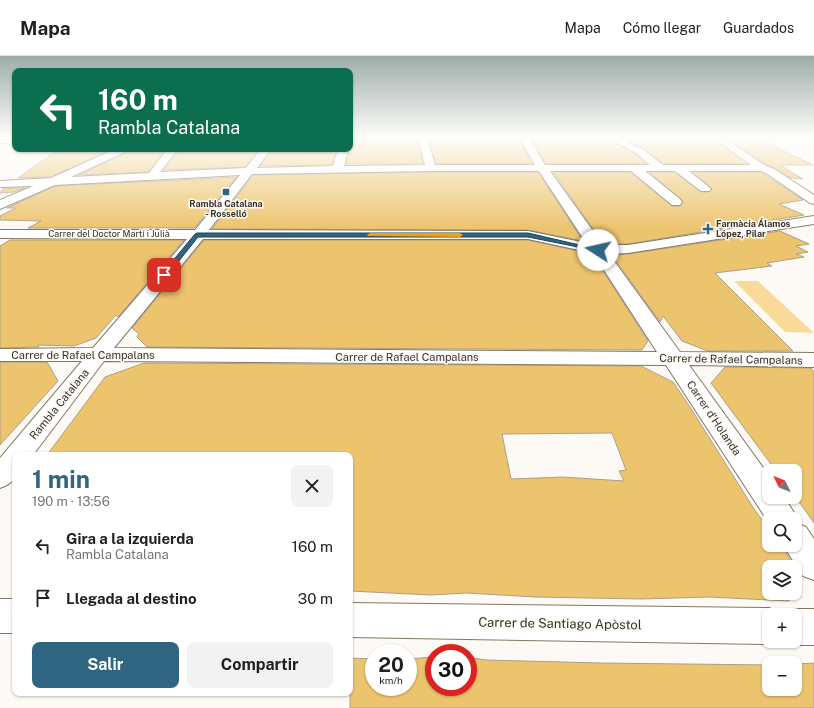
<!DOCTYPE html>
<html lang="es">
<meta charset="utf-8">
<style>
body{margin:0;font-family:"Public Sans",sans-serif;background:#f2f2f2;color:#202124;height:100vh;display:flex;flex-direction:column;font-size:15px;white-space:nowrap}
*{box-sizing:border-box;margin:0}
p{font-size:13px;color:#757577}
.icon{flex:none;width:22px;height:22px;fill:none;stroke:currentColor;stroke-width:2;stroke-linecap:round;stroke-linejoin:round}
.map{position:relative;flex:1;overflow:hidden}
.details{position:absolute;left:12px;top:396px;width:341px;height:244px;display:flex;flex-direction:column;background:#fff;border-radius:8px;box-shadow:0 1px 3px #0004}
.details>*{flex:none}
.guide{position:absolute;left:12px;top:12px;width:341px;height:84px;border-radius:8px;box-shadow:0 1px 3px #0004;background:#0b6e4f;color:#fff;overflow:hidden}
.needle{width:26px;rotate:313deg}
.controls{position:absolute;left:762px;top:408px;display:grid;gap:8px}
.controls a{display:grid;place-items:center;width:40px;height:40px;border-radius:8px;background:#fff;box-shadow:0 1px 3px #0004;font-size:20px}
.speed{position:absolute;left:365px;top:588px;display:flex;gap:8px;font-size:20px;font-weight:700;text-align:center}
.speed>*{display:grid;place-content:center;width:52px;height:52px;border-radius:50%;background:#fff;box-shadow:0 1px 3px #0004;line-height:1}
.speed small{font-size:10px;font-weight:400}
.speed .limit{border:6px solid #d22;background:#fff;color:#111}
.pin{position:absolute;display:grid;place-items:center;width:34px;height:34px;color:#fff;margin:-17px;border-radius:8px;box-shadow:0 2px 6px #0006}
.me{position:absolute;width:44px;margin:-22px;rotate:280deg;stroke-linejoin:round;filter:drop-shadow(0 0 3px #0008)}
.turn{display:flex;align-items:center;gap:14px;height:84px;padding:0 20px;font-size:18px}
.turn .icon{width:52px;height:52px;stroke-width:2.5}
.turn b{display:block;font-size:28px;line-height:34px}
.round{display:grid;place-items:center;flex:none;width:42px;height:42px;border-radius:8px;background:#f2f2f2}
.headline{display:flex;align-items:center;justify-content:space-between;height:68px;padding:0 20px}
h1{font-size:24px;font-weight:700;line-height:30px;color:#306581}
.cta{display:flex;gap:8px;margin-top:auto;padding:8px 20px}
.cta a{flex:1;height:46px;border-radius:8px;background:#306581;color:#fff;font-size:16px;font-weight:700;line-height:46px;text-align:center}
.cta a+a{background:#f2f2f2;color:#202124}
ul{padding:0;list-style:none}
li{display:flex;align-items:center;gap:12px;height:52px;padding:0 20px}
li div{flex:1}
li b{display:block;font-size:15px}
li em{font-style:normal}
header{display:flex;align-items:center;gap:24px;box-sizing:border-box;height:56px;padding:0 20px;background:#fff;border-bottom:1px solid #e0e0e0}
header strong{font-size:19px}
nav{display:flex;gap:22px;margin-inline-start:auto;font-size:14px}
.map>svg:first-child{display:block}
.green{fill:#fada9b}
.building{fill:#edc46e;stroke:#ac9f88;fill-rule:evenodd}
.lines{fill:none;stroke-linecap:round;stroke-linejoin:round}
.minor-casing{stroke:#847862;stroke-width:2}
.minor{fill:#fff;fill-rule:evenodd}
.route{fill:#306581;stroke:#1f4254}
.slow{fill:#f59e0b}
.poi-dot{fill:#306581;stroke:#fdfaf5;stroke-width:1.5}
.labels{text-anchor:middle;stroke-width:3;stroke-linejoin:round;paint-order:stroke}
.far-poi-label{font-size:9px;font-weight:bold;fill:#39342b;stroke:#fdfaf5}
.far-street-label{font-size:9px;fill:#39342b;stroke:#fdfaf5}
.street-label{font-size:11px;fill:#39342b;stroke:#fdfaf5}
.near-street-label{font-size:13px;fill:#39342b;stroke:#fdfaf5}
</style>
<header>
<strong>Mapa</strong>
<nav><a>Mapa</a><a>Cómo llegar</a><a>Guardados</a></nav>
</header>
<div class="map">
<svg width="814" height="652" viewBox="0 0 814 652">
<rect width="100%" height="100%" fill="#fdfaf5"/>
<path class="green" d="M734,225H758L814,277L785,276Z"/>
<path class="building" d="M353,82H417L423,108H346Z
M429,82H519L532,108H436Z
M531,82H607L635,98L646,108H546Z
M623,82H713L746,108H664L643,92Z
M727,82H757L813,109H780L803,123L791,122L775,112L767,109Z
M59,93H112L51,121L18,122Z
M130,93H166L148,116L79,119L128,96Z
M179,93H259L245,111L163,114Z
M272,93H336L332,109L260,110Z
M431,116H538L583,185L528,174L212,173L253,119Z
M553,116H630L672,150H680L683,145L649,116H674L701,136H709L712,133L693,116H761L803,144L779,148L804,159L628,188H604Z
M237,121L194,172H28L41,165L0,164V160L16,152H7L55,130Z
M4,132H25L14,136L0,137Z
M780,175L809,188L796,190L808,196L796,198L804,201L767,207L772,210L715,217L793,295H708L682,285L663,260L660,266L612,199L628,198Z
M10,184H184L118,261L116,259L96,282L74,290L38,289L39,291L0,292V190Z
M204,184H528L592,198L648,285L642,294L147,291L137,281L139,278L132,272Z
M0,306H47L58,325L0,389Z
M144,307L641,310L673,326L690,351L754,453L769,473V489H781L790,503L793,511H769V537H792L789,545L709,541L641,543L536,541L466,537L431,539L350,535V399H47L105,321ZM612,377L626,414L619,415L624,425L563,421L511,423L502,378Z
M725,311L811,312L814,316V467L795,440V415H776L711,327Z
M434,601V631H468V601L486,604L601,607L769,609V633H795V608L814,607V652H350V602L374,603V631H408V603Z"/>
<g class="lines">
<defs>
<path id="minor" d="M0,82H15V87H0Z
M418,82H427L435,109H535L520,82H529L545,109H650L636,97L608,82H619L642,93L663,109H751L714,82H724L766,110L774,113L814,139V148L810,147L766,117L761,115H689L709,131L711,133L709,135H701L675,115H645L680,143L682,146L680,149H672L631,115H550L603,189H628L814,160V168L628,197L609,198L680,296L814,297V311L689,309L769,420V441H784L798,463L796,467L806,471L814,483V524L803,520L783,489H795V463H769V467L666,309L104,305L33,399H15C15,416 19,426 0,432V402L82,305H0V293L93,292L187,183L0,182V174H195L240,119L55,129L0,153V144L33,130L0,131V125L51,122L116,93H129L127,95L71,121L149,117L168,93H178L160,116L246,112L261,93H271L257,112L333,110L338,93H348L344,110L425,109ZM431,115H539L586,187L528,175L209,174L252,118ZM203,183H528L593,197L657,296L114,292Z
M0,543H15V577H0Z
M350,547L769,552L782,559H769V585H775L769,588L350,581Z
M795,553H814V589H795L786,585H795V559H782Z"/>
</defs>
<use href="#minor" class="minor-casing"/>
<use href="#minor" class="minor"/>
</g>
<linearGradient id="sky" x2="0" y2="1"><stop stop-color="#9dadaa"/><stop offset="0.47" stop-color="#fefdfa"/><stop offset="1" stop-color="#fefdfa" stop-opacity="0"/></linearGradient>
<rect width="814" height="173" fill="url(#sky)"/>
<path class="route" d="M528,177L601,194L598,195L528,181H198L167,220L161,219L195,178L197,177Z"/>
<path class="slow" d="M370,177H460L463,179L460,181L368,180L367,179Z"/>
<g class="poi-dot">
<rect x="222" y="132" width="8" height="8" rx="2"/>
<path d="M706 167h4v4h4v4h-4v4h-4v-4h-4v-4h4z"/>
</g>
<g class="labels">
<g class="far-poi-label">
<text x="226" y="151">Rambla Catalana<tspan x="226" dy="10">- Rosselló</tspan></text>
<text x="716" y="171" text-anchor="start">Farmàcia Álamos<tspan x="716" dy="10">López, Pilar</tspan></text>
</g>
<g class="far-street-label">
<text x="109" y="181">Carrer del Doctor Martí i Julià</text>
</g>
<g class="street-label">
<text x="83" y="303">Carrer de Rafael Campalans</text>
<text x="407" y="305">Carrer de Rafael Campalans</text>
<text transform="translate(731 303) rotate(1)" y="4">Carrer de Rafael Campalans</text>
<text transform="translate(59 348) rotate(-51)" y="4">Rambla Catalana</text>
<text transform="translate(714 362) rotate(56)" y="4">Carrer d'Holanda</text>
</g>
<g class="near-street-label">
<text transform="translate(560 567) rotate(1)" y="5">Carrer de Santiago Apòstol</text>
</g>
</g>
</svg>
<div class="controls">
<a><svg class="needle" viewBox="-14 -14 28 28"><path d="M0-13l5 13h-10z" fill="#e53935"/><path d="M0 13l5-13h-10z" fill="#757577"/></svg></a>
<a><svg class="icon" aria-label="search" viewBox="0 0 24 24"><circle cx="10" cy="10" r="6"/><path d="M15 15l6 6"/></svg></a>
<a><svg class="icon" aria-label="layers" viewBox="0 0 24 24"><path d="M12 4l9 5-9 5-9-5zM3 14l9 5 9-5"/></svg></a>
<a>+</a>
<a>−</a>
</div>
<div class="speed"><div>20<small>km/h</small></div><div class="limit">30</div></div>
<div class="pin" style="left:164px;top:219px;background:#d93025"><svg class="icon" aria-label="arrive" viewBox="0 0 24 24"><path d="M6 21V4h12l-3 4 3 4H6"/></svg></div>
<svg class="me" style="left:598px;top:194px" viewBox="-20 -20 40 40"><circle r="19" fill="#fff"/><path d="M0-13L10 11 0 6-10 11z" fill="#306581"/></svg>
<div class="guide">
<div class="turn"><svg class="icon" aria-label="left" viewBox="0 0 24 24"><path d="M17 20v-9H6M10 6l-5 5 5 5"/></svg><div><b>160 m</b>Rambla Catalana</div></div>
</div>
<section class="details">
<div class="headline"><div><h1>1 min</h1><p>190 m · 13:56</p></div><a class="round"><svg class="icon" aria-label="close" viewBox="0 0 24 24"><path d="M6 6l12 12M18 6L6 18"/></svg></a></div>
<ul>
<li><svg class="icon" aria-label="left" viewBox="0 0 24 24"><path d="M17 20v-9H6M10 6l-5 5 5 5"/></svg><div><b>Gira a la izquierda</b><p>Rambla Catalana</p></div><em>160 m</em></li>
<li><svg class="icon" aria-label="arrive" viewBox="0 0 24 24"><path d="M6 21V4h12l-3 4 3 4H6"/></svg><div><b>Llegada al destino</b></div><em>30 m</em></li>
</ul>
<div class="cta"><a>Salir</a><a>Compartir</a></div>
</section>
</div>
